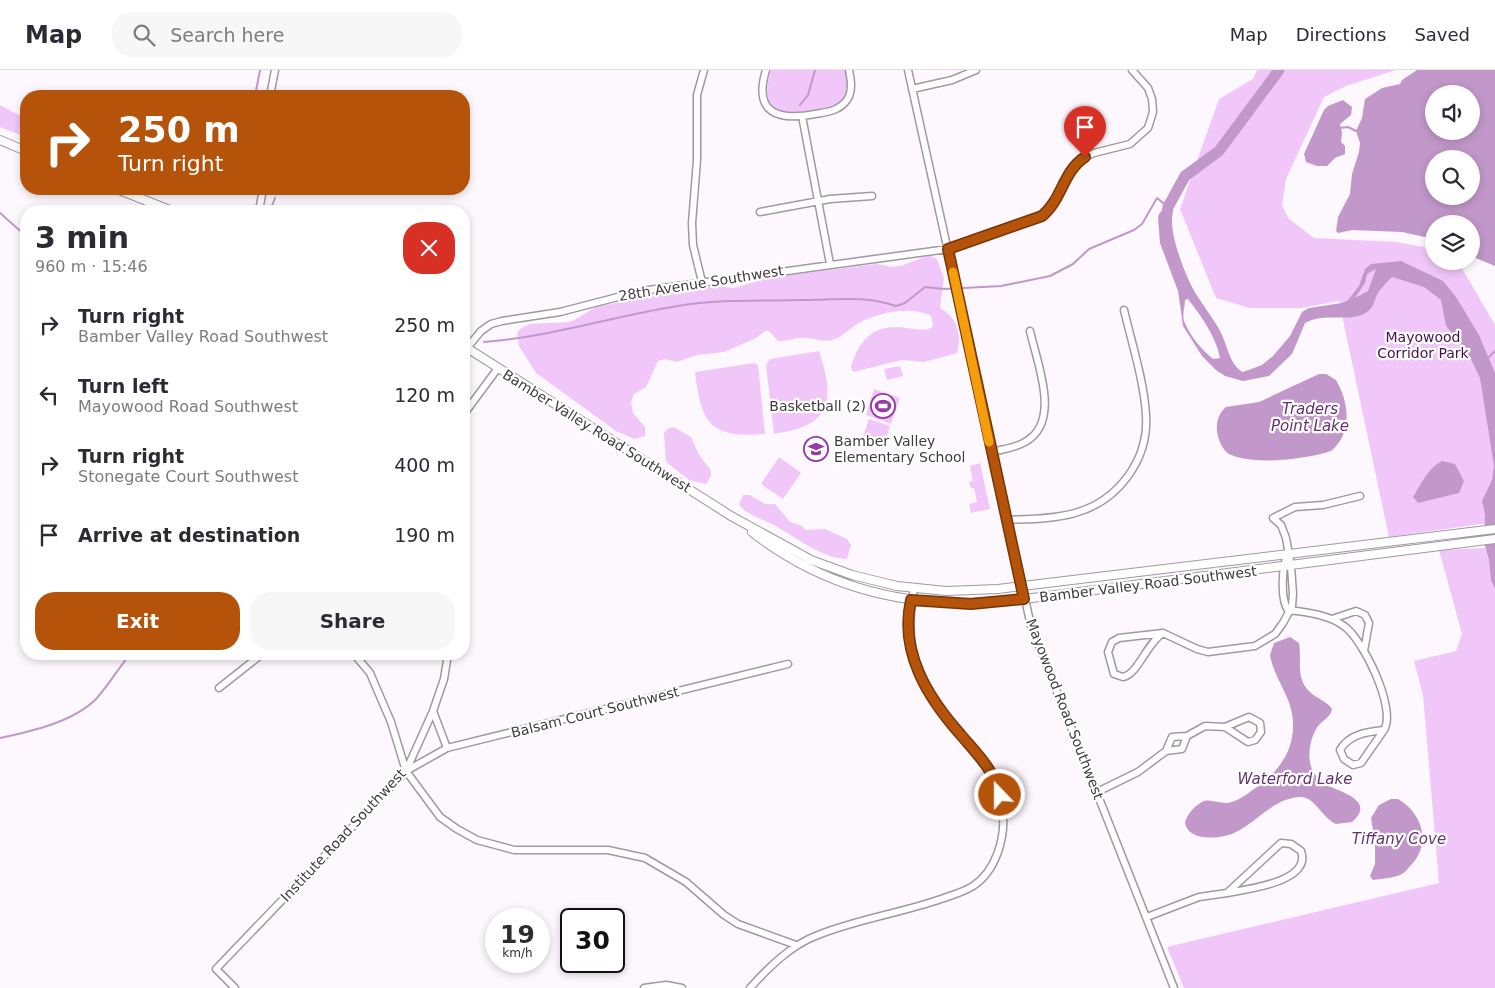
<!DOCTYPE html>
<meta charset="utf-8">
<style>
body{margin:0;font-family:"DejaVu Sans",sans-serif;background:#f7f7f7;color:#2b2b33;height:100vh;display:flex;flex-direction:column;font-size:19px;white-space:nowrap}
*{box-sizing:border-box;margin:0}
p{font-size:16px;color:#7c7c81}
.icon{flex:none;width:28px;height:28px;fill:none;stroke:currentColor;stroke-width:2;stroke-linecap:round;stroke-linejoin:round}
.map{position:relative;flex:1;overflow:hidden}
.details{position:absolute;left:20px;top:135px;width:450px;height:455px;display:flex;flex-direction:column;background:#fff;border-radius:20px;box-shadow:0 2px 8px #0003}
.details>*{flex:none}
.top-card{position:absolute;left:20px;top:20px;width:450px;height:105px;border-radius:20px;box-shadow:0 2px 8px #0003;background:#b45309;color:#fff;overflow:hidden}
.buttons{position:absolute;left:1425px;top:15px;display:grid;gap:10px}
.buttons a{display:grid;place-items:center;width:55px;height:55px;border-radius:50%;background:#fff;box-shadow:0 2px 8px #0003;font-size:25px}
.speed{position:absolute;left:485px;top:838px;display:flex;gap:10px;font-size:25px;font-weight:700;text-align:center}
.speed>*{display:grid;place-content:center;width:65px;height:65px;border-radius:50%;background:#fff;box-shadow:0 2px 8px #0003;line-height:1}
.speed small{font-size:12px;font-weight:400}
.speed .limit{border:2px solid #111;border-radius:8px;background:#fff;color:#111}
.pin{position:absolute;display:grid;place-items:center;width:42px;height:42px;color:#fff;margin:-51px -21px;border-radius:50% 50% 50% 0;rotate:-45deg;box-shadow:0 0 5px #0007}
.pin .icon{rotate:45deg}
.me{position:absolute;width:55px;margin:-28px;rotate:338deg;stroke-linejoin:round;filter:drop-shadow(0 0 4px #0008)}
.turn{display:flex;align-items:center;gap:18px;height:105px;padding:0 15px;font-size:22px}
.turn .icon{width:65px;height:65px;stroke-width:2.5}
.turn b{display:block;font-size:35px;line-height:42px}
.round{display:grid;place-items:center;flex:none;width:52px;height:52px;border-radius:20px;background:#f7f7f7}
.overview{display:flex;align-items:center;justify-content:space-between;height:85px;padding:0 15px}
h1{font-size:30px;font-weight:600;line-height:38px}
.action{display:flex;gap:10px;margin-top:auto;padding:10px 15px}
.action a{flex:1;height:58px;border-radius:20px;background:#b45309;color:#fff;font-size:20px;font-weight:600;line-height:58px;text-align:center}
.action a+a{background:#f7f7f7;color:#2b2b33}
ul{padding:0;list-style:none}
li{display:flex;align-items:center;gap:15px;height:70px;padding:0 15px}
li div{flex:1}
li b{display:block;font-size:19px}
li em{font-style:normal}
header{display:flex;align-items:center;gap:30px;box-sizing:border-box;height:70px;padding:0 25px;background:#fff;border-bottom:1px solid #e1e1e2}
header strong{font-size:24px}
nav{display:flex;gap:28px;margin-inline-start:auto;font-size:18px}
.search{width:350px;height:45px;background:#f7f7f7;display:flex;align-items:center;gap:12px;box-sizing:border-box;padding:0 18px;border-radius:20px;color:#7c7c81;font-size:19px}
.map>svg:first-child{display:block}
.green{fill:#f1c7f9}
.water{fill:#c297c9;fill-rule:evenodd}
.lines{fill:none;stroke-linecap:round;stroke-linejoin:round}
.stream{stroke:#c297c9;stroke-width:2}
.river{stroke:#c297c9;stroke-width:11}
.minor-casing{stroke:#a198a2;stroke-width:9}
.major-casing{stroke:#a198a2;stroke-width:10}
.minor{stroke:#fff;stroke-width:6}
.major{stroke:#fff;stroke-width:8}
.route-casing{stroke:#753606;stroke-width:12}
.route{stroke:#b45309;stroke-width:9}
.slow{stroke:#f59e0b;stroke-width:9}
.labels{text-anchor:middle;stroke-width:4.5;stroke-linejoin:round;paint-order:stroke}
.street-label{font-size:14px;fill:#3f3b3f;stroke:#fff}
.park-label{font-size:14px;fill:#45104e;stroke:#fff}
.poi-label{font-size:14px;fill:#3f3b3f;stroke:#fff;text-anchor:end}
.water-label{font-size:15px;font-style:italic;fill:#65316f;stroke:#fff}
</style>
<header>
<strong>Map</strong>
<div class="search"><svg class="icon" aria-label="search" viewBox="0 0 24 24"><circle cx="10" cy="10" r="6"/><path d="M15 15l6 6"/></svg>Search here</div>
<nav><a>Map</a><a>Directions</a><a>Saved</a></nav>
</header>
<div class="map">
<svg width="1495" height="918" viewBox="0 0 1495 918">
<rect width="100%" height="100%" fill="#fdf7fe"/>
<path class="green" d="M771,0H845C847,8 849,19 844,27C837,37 824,38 813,40C776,47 759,41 771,0Z
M1257,0H1396L1346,16L1324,27L1286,109L1282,135L1288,148L1314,168L1396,172L1434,179V191H1454L1460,195L1495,255V452L1389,467L1339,231L1301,238H1250L1216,228L1180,139L1219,29L1253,9Z
M0,35L26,49V67L0,57Z
M931,186L937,189L944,208L940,238C958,248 962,265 957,283L924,292L902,290L853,302L851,297C870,231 921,271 933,256L931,246C911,235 876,243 857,254C849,259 843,266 835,269C823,273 816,268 804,268C795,267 788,272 778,271L769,261H765L756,268L724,282L697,285L677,292L665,289L658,291L646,317L634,324L631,332L633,343L645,357V366L634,369L616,361L536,303L519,276L517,263L520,259L530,254L571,252L596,237L679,220L690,222L713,216L734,218L767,208L877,194L893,197L904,195L924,187Z
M819,281C836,332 831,356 774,364L766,295L770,289Z
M754,293L758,295L765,364C709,369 701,352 695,302Z
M900,296L903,306L887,310L884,299Z
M874,319L900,328L891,354L866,345Z
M869,349L890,356L885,373L863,366Z
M674,357L691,367L699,385L711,400V406L706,414L689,410L666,392L664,363L667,359Z
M779,387L801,403L783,429L761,414Z
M980,393L990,439L971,443L969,434L977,432L974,418H971L969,412L973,411L970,396Z
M743,425H750L765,434H775L790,452L800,455L806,460L825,459L847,469L851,475L847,489C820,488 795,466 772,454C760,448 746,445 739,434Z
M1485,478L1495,508V918H1184L1167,877L1439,813L1423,625L1414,591L1456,581L1462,564L1439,480Z"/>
<path class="water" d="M1417,0H1495V196L1471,186V154H1434V169L1402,162L1352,160L1338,163L1336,161L1338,147L1350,124L1352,104L1359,82L1360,73L1356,61L1362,48L1365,29L1382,18L1400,14L1402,10ZM1434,24H1471V61H1434ZM1434,89H1471V126H1434Z
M1343,30L1352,37L1351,45L1340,54L1342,63L1341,72L1345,76V84L1335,88L1327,96H1317L1306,92L1304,84L1324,40L1328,36Z
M1167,134L1173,141C1167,160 1186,208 1196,224C1204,237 1214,249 1221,263C1227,274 1230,296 1243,302L1262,295L1273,286L1290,266L1302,242L1309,238L1342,233L1348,230L1359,216L1365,199L1371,194L1401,191L1443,211L1456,227L1479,265L1495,303V519L1491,510L1489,490L1484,473L1485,444L1482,431L1492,410L1494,396L1480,308L1467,281L1446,256L1441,230L1424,217L1392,207C1387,212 1380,219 1377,225C1374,232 1373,238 1367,242C1350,254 1325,241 1305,253L1292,284L1269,306L1243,311L1225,306L1216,300L1202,286L1183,256L1178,221L1160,173L1158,148L1159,144ZM1376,199L1368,221L1355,228L1365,213L1367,204ZM1188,229C1201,246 1216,266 1220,288L1213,289C1201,279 1190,266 1184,251C1182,245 1185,236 1185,230Z
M1319,304H1326L1336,310C1349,332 1353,363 1331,381C1307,389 1253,396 1229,384C1222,380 1218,369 1217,361C1216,351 1219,343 1226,337L1259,332Z
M1442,391L1455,394L1464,411L1459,423L1418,433L1413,427C1422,413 1427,399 1442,391Z
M1290,567L1299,573C1302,591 1295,608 1310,622C1317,629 1327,631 1332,639C1331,647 1323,650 1318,656C1310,667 1306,689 1313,701C1316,707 1321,712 1327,715C1339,722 1377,730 1352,752L1336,754C1322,748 1315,727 1301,727C1274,727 1257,753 1234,763C1221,769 1187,772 1185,752C1188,744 1193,737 1202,732C1209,728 1219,734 1228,733C1238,731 1246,725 1254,719C1277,704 1294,682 1293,653C1293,628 1274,609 1270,585L1274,573Z
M1391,729H1398C1422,743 1432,773 1411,795C1408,798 1405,803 1400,805C1392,808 1381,809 1373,810L1370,806L1375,794V771L1371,748L1379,735Z"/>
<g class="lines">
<path class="stream" d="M255,26L260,0
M800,35L808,25L815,0
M1340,58L1348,57L1356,61
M270,141L275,128
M0,143L26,166
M484,272C551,267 613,246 678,236C719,229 761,231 802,230C835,230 864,225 896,236L905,233L925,217L944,219L1001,216L1050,206L1073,194L1089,179L1134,160L1142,154L1157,128L1168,137
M1488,288L1495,281
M0,668C32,661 74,652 97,628C109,614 119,598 130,584"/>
<path class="river" d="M1166,149L1168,137L1185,106L1219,81L1279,0"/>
<defs>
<path id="minor" d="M766,0C753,43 777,51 815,44C827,42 839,41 847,30C853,21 851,10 849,0
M908,0L1031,556L1174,918
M912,19L952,10L976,0
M270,26L275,0
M802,46L830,194
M259,141L263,119
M760,142L830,129L872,126
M702,212L693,175L692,153L697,90V25L704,0
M467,278L481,261L491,254L502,251L560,242L641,221L948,179L1037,149L1053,135L1070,101L1081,89L1094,83L1130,74L1148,58L1153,42L1152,29L1148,18L1132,0
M464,344L498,298
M992,382C1003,379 1015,378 1025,372C1062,352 1037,293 1030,261
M1007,450C1029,449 1054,449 1075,443C1118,431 1149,390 1146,345C1144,311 1132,274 1124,240
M1288,483C1282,495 1280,529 1288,540
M1288,540C1307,542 1329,545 1344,556C1363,569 1397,639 1384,660L1361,693L1353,695L1344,689L1340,680C1349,664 1367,662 1384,660
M1332,549L1356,541L1365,545L1369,553L1364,581
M1163,563C1147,573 1138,604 1123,607L1114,604L1108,582L1112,572L1119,568L1163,563L1197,579L1208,582L1255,576L1275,564L1283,553L1292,536L1293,524L1291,496L1286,468L1281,455L1273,448L1295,437L1323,435L1360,426
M354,584L370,603L391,652L406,701L440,747L457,759L477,770L514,780H608L645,788L686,812L724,845L738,854L796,875
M219,618L262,584
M433,641L447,678
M1166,681L1182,679L1187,666L1205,656L1225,657L1248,672L1255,670L1261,662L1260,653L1249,647L1225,657
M406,701L447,678L788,594
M1097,722L1138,702L1166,681L1172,667L1187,666
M1281,773L1291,774L1301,781C1312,812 1247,819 1227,823Z
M1147,847L1199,827L1227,823
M235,918L216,899L406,701L433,641L444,609L448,584
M644,918L666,915L682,918
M750,918C769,897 791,875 818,865C858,849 901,843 941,829C952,825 964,822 973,816C996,801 1005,769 1003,743C1001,711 983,691 963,668C919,618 902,586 914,518"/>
<path id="major" d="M0,70L26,81
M117,119L172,141
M464,276L731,446L811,490L852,505L897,516L946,521L998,519L1495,459
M752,462C830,523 920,541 1016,530L1495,469"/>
</defs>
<use href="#minor" class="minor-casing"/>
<use href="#major" class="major-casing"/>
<use href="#minor" class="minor"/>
<use href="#major" class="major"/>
</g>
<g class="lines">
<defs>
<path id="route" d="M1000,725C994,700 977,684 961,665C928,628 899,582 911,530L971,534L1024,529L948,179L1042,146C1062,130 1063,101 1085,87"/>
</defs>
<use href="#route" class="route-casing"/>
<use href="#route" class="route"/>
<path class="slow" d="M953,202L989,372"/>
</g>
<defs>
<symbol id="stadium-ring" viewBox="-11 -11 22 22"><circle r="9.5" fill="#fff" stroke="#963ca7" stroke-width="1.5"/><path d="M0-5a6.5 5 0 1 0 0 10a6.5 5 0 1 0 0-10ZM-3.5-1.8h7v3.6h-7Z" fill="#963ca7"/></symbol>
<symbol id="school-ring" viewBox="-11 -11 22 22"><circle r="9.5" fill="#fff" stroke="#963ca7" stroke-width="1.5"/><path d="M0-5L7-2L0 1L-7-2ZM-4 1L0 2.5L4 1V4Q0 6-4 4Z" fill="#963ca7"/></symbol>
</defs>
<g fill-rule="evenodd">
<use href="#stadium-ring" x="869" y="322" width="28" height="28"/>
<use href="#school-ring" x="802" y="365" width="28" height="28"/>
</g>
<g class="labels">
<g class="street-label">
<text transform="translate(701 213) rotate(-9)" y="5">28th Avenue Southwest</text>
<text transform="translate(597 361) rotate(32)" y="5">Bamber Valley Road Southwest</text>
<text transform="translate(1148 514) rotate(-7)" y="5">Bamber Valley Road Southwest</text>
<text transform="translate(1065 639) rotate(69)" y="5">Mayowood Road Southwest</text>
<text transform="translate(595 642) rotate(-14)" y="5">Balsam Court Southwest</text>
<text transform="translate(343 765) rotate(-47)" y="5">Institute Road Southwest</text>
</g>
<g class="park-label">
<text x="1423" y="272">Mayowood<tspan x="1423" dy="16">Corridor Park</tspan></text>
</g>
<g class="poi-label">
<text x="866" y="341">Basketball (2)</text>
<text x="834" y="376" text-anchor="start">Bamber Valley<tspan x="834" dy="16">Elementary School</tspan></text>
</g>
<g class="water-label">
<text x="1310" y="344">Traders<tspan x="1310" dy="17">Point Lake</tspan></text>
<text x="1295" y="714">Waterford Lake</text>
<text x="1399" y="774">Tiffany Cove</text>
</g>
</g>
</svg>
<div class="buttons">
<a><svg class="icon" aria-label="sound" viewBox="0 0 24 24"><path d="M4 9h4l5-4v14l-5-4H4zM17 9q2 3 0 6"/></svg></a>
<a><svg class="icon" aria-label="search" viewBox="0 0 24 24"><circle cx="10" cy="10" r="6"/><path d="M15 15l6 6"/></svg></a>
<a><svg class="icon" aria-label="layers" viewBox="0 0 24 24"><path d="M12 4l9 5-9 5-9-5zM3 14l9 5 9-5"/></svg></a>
</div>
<div class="speed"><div>19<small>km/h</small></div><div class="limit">30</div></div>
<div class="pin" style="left:1085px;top:87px;background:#d93025"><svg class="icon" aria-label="arrive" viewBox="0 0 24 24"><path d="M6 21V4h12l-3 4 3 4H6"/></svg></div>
<svg class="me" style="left:1000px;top:725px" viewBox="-20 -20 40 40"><circle r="17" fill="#b45309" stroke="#fff" stroke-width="3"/><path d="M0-11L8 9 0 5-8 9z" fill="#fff"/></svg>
<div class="top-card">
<div class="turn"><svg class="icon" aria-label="right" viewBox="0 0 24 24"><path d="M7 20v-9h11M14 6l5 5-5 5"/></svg><div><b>250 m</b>Turn right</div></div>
</div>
<section class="details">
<div class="overview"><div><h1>3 min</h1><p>960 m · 15:46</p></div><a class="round" style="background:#d93025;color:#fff"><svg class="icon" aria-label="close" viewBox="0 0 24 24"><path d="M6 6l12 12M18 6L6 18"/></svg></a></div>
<ul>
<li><svg class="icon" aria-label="right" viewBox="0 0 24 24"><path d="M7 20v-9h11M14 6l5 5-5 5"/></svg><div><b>Turn right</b><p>Bamber Valley Road Southwest</p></div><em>250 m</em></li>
<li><svg class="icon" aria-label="left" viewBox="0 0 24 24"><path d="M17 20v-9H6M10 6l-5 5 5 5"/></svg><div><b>Turn left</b><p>Mayowood Road Southwest</p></div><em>120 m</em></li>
<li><svg class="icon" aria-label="right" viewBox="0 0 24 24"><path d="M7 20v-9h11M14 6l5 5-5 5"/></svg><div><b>Turn right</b><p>Stonegate Court Southwest</p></div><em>400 m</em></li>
<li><svg class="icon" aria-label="arrive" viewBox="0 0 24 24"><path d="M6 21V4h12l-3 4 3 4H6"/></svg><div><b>Arrive at destination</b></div><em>190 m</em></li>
</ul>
<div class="action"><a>Exit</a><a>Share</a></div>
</section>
</div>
